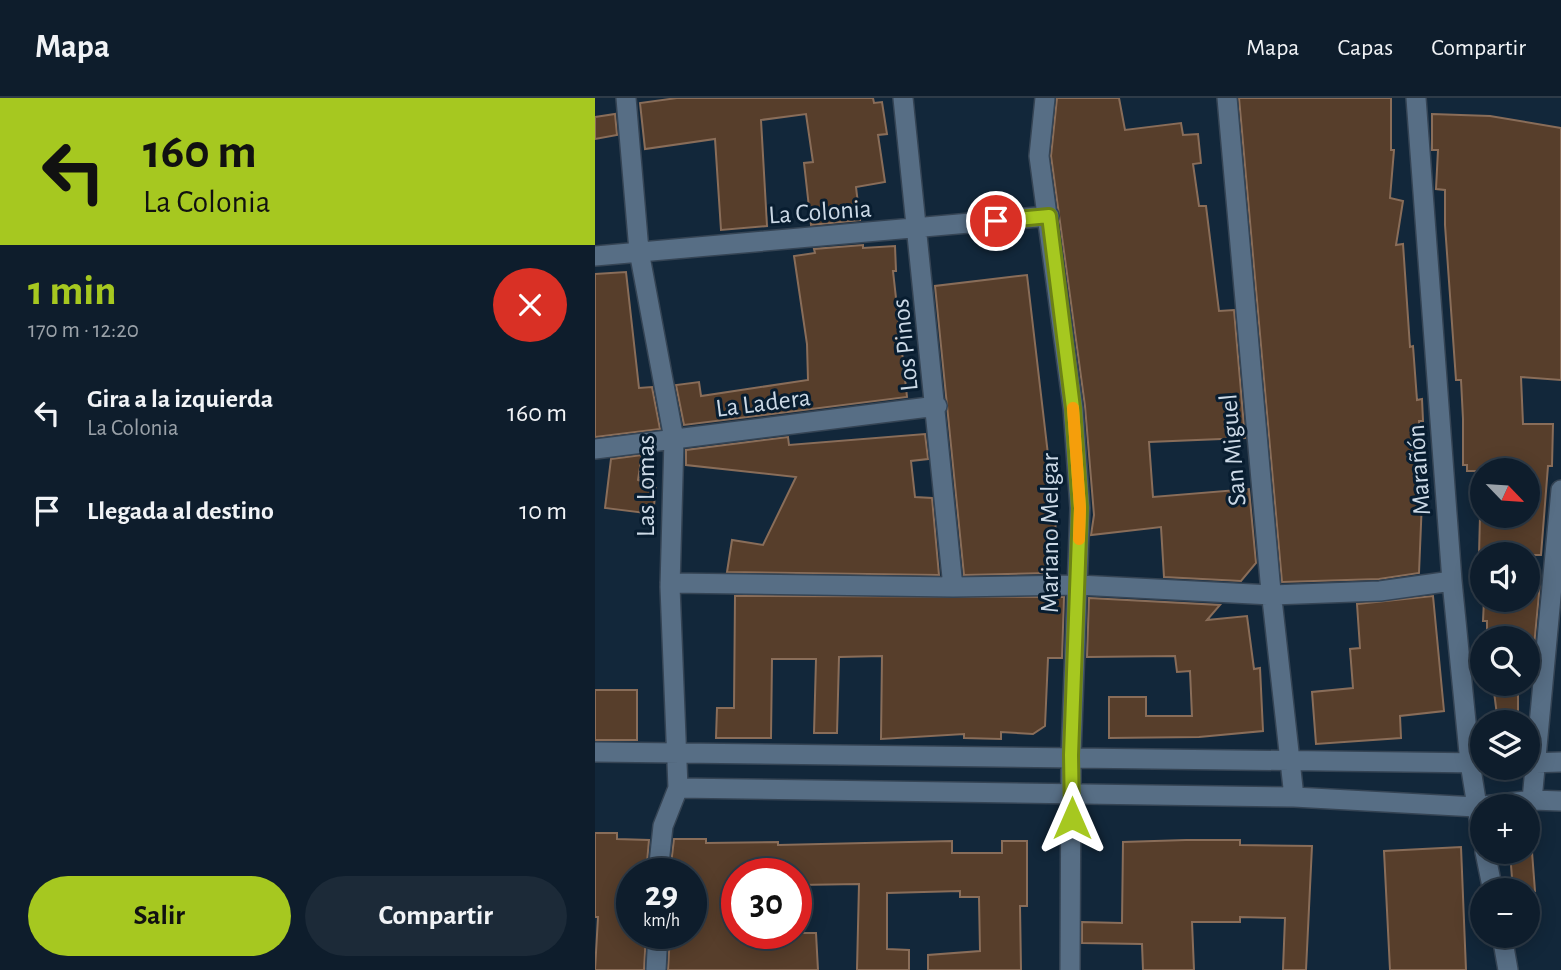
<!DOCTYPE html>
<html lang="es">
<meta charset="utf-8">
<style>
body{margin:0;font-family:"Alegreya Sans",sans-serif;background:#1c2a38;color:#f1f3f6;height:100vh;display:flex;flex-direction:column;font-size:26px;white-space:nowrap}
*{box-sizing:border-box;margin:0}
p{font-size:23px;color:#9ba2a9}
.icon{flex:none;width:38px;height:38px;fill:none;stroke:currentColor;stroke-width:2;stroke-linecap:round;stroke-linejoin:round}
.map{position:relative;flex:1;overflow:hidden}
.drawer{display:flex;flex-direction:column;background:#0e1d2c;width:595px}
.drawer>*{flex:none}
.guide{background:#a6c820;color:#111;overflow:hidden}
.needle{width:46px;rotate:115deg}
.tools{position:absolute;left:875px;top:360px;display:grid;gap:14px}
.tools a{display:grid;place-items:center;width:70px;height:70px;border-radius:50%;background:#0e1d2c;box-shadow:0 4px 18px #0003,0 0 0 2px #2e3b48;font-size:35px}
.speed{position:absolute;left:21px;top:760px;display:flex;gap:14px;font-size:35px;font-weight:700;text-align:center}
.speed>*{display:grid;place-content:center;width:91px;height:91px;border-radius:50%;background:#0e1d2c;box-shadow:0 4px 18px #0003,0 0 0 2px #2e3b48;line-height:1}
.speed small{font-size:18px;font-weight:400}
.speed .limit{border:10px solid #d22;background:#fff;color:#111}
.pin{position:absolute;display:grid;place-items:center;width:60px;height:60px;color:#fff;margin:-30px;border:4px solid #fff;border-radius:50%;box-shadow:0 2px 7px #0007}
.me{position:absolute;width:77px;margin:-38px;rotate:0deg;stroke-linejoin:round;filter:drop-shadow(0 0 5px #0008)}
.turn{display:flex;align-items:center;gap:24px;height:147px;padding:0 28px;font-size:32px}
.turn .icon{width:91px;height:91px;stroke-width:2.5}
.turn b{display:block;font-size:49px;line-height:60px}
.round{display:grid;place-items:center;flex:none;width:74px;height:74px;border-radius:37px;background:#1c2a38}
.headline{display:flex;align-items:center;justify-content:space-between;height:119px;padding:0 28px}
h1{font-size:42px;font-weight:600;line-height:52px;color:#a6c820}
.cta{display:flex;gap:14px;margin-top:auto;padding:14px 28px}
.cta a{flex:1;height:80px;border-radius:42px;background:#a6c820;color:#111;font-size:28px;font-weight:600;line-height:80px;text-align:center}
.cta a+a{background:#1c2a38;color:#f1f3f6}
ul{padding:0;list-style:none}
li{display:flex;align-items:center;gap:21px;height:98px;padding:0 28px}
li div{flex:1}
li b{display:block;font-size:26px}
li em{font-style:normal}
header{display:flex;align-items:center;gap:42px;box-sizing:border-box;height:98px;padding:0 35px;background:#0e1d2c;border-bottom:2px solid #2e3b48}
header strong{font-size:33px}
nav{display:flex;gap:38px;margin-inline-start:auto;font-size:24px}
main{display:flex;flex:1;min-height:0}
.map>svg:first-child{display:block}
.building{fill:#573e2b;stroke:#896d59;stroke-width:2}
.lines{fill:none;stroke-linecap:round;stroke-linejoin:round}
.minor-casing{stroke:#354454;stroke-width:22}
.minor{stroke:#576e85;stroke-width:19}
.route-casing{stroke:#6c8215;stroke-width:18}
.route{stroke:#a6c820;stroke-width:12}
.slow{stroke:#f59e0b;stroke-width:12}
.labels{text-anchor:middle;stroke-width:6;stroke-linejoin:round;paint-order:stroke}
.street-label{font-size:26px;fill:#ccd9e6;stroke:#081d30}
</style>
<header>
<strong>Mapa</strong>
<nav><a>Mapa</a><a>Capas</a><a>Compartir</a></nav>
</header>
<main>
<section class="drawer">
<div class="guide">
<div class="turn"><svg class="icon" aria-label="left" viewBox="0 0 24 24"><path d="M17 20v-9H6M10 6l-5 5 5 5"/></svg><div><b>160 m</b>La Colonia</div></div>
</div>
<div class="headline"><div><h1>1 min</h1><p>170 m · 12:20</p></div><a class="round" style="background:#d93025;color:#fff"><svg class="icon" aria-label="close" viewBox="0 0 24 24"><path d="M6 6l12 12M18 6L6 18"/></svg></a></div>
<ul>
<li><svg class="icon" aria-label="left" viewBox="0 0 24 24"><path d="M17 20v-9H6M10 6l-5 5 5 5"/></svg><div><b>Gira a la izquierda</b><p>La Colonia</p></div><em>160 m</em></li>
<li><svg class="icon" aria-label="arrive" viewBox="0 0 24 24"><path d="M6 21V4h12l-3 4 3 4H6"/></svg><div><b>Llegada al destino</b></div><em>10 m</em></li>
</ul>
<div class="cta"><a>Salir</a><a>Compartir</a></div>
</section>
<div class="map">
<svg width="966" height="872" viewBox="0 0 966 872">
<rect width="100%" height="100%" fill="#12273a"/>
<path class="building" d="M82,0H278L279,5L287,4L292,36L283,37L290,84L261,89L265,122L216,127L209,65L218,64L211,16L166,22L172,128L126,132L120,41L50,51L45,5Z
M462,0H524L530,32L586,25L588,37L603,36L606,65L598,66L604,108H611L624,213L639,212L650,340L554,344L558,399L654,391L661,465L646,483L569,479L566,429L496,437L499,417L490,308L456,58Z
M644,0H796V52H799L795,100L808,103L801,147L808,146L815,249L818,248L822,302L827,301L828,323H824L827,402L824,475L784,481L687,484Z
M20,16L22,37L0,41V19Z
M837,16L895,18L966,30V282L926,279L928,326H958L957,368H953L946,457H884L885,418H933V373H872V367H868V321L866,282H861L850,127V92L841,91L843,52H837Z
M268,147V150L300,148L301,173H298L312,299L89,327L81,287L104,284L106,298L213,282L212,246L199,158L220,155L219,151Z
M31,174L44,290L57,289L65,331L0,339V176Z
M432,177L461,425L454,475L369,477L340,188Z
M330,336L333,361L316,363L320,399L337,400L344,477L132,474L137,442L168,447L201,379L91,367V352L193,339L194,347Z
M47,357L43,382L61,390L58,416L10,410L16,361Z
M933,484L945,485L938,559H933V541H892V523H888L889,502H933Z
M140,498L469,499L467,560H453L450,628L438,636L406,634V641L369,640V636L286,641L287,558L244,559L242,635H219L221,561H177L176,640H121L122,610H139Z
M838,498L849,613L805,618L806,640L721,646L717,594L758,590L755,551L765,550L762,506Z
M494,500L625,507L612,522L652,518L659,571L665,570L668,633L604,639L514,640V599H551V618H597L595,573L582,574L580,558L492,559Z
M898,586H923V625H903Z
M0,592H42V642H0Z
M0,735H22V741L54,742L51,775H37V835H51L49,872H0L3,819H0Z
M79,741H111V745L183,744V747L357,743V755H407V743H432V808H425L426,872H333V857L385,853L384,799H365V793L292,795V851L314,852V872H262L264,786L203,787V775H142V835H221L223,872H73L75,837L96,839V775H75Z
M591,742H645V747L717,748L711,872H688L690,820L645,819V824H597L599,872H548L547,846L487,845V824L527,825L528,744Z
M866,749L871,872H795L789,753Z
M915,754H937L940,793H918Z"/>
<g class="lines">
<defs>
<path id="minor" d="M31,0L44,153L79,341L75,489L83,690L68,728L63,775
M308,0L358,489
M450,0L444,58L478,310L485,410L476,658L475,872
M632,0L675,483L699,699
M821,0L857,483L875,665L887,739
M0,158L454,118
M0,351L342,308
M75,485L358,489L483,487L677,497L785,493L857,483
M0,654L887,665
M933,665L966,664
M83,690L699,699L881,709L937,702L966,703
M937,702L966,392
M890,754L898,793
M907,838L913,872
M61,872L63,835"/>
</defs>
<use href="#minor" class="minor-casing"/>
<use href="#minor" class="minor"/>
</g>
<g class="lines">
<defs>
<path id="route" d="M401,123L454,118L478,310L485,410L476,657L477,720"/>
</defs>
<use href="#route" class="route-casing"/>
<use href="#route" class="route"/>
<path class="slow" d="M478,310L485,410L484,441"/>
</g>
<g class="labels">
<g class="street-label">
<text transform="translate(225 113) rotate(-4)" y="9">La Colonia</text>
<text transform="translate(309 247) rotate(-96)" y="9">Los Pinos</text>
<text transform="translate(168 304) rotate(-7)" y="9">La Ladera</text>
<text transform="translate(637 352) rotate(-95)" y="9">San Miguel</text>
<text transform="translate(823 372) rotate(-94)" y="9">Marañón</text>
<text transform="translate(50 388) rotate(-90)" y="9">Las Lomas</text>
<text transform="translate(454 435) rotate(-90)" y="9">Mariano Melgar</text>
</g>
</g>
</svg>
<div class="tools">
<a><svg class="needle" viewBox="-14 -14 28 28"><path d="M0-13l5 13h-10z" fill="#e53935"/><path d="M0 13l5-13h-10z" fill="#9ba2a9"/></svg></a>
<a><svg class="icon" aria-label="sound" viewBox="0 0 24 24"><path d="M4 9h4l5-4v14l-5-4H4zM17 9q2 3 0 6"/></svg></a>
<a><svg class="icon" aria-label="search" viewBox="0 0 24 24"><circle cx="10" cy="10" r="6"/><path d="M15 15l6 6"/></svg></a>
<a><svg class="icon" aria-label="layers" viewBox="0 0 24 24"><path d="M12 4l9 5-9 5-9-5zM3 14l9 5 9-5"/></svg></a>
<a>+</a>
<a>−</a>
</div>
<div class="speed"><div>29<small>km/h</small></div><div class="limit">30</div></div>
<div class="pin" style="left:401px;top:123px;background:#d93025"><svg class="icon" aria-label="arrive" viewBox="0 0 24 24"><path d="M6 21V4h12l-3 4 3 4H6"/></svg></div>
<svg class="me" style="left:477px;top:720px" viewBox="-20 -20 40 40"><path d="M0-17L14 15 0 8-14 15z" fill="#a6c820" stroke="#fff" stroke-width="4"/></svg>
</div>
</main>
